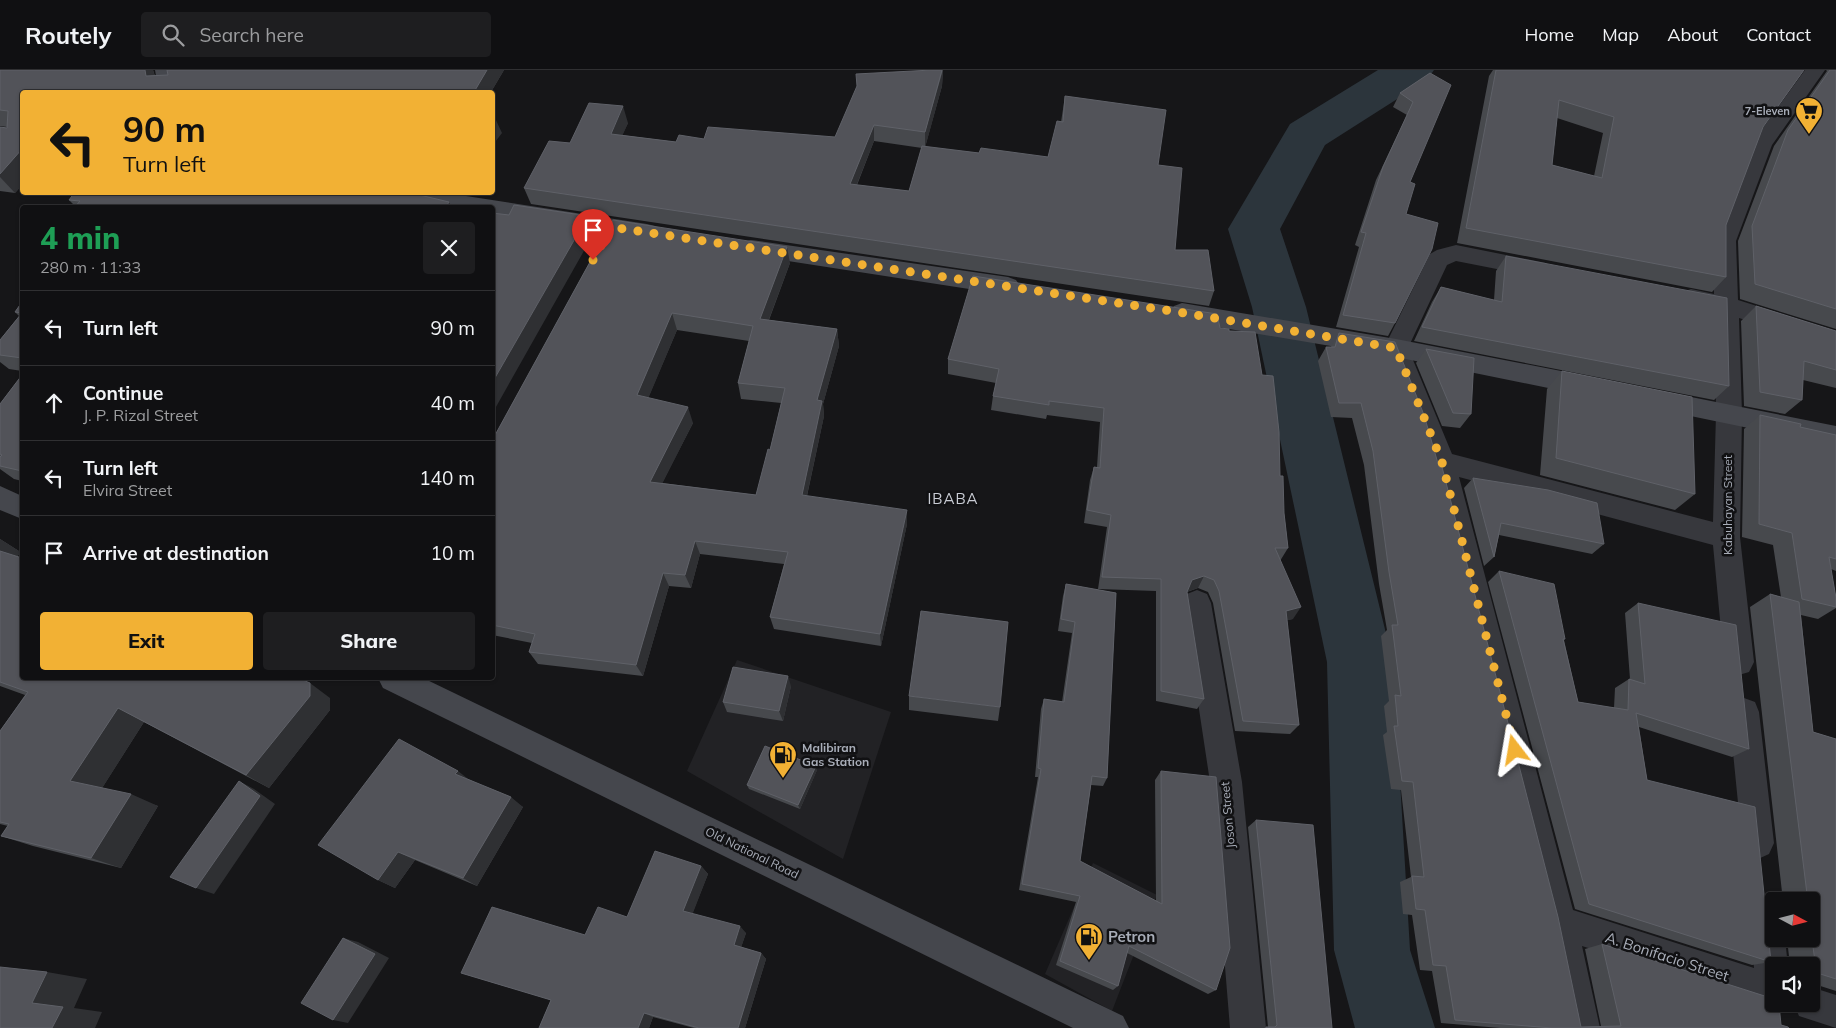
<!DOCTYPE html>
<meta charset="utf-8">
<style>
body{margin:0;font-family:Mulish,sans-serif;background:#1e1e20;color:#f1f3f6;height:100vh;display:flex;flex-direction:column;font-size:19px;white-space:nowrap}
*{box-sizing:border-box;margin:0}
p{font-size:16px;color:#9c9d9f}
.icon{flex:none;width:28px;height:28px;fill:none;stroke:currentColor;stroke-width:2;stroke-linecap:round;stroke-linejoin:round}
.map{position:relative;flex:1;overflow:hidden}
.details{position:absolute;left:20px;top:135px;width:475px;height:475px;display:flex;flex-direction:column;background:#101012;border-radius:5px;box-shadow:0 1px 4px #0004,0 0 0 1px #303032}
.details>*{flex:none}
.top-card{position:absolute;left:20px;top:20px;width:475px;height:105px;border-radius:5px;box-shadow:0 1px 4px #0004,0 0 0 1px #303032;background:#f2b134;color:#111;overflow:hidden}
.needle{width:32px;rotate:97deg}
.buttons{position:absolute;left:1765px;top:822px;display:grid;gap:10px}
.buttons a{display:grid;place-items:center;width:55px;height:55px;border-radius:5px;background:#101012;box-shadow:0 1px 4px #0004,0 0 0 1px #303032;font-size:25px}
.pin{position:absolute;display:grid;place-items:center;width:42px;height:42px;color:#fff;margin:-51px -21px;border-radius:50% 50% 50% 0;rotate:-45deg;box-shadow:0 0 5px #0007}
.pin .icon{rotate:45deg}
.me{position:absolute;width:55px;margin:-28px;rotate:346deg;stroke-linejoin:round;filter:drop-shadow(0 0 4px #0008)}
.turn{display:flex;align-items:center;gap:18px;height:105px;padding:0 20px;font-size:22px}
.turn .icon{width:65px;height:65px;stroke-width:2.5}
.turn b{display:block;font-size:35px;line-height:42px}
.round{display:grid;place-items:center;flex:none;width:52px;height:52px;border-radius:5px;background:#1e1e20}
.headline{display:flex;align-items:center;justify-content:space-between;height:85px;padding:0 20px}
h1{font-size:30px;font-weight:800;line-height:38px;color:#1e9e55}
.primary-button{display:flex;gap:10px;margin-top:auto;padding:10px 20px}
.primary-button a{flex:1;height:58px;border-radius:5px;background:#f2b134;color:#111;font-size:20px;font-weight:800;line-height:58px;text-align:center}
.primary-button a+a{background:#1e1e20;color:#f1f3f6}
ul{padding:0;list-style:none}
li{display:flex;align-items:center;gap:15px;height:75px;padding:0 20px;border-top:1px solid #303032}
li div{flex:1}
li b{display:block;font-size:19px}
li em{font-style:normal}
header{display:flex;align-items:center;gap:30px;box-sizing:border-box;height:70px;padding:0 25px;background:#101012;border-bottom:1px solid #303032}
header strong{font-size:24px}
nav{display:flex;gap:28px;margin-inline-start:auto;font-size:18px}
.search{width:350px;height:45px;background:#1e1e20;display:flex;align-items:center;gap:12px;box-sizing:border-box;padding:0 18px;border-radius:5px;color:#9c9d9f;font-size:19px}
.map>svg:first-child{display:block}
.built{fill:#222225}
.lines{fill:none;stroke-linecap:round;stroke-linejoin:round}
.river{fill:#2c353c;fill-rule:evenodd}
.street{fill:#37383d;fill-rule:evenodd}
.secondary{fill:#45474d;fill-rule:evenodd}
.wall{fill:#47494d;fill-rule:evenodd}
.shaded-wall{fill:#2f3033}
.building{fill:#525359;stroke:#5f6168;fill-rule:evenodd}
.route{stroke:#f2b134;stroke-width:9;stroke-dasharray:0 16.2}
.labels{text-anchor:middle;stroke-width:5;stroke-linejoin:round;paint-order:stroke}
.far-poi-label{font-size:11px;font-weight:bold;fill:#a8adb8;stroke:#111113;text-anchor:end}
.street-label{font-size:12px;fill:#a8adb8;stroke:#111113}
.poi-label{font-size:12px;font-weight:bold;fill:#a8adb8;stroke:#111113;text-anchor:start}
.quarter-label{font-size:15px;letter-spacing:1px;fill:#c9ccd4;stroke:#111113}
.near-poi-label{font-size:15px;font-weight:bold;fill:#a8adb8;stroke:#111113;text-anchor:start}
.near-street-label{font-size:15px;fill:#a8adb8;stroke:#111113}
</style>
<header>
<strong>Routely</strong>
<div class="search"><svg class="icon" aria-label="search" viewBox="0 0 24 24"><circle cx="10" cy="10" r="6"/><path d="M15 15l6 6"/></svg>Search here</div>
<nav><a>Home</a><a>Map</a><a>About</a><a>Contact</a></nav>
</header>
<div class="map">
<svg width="1836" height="958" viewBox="0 0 1836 958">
<rect width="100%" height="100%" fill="#161618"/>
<path class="built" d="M737,590L891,642L843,789L687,701Z
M1093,793L1157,825L1112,941L1045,904Z"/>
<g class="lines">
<path class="river" d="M1378,0H1434L1427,10L1325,75L1280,159L1306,237L1393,592L1410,880L1435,958H1355L1334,880L1327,592L1252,237L1228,159L1290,54Z"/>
<path class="street" d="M1805,0H1825L1772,75L1736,171L1738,230L1836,261V279L1739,248L1742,344L1740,467L1754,592L1749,602L1739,605L1729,602L1724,592L1713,475L1459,407L1573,840L1754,898L1750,856L1755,844L1767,839L1774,842V869H1785L1788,896H1774V934H1785L1774,938L1582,876L1600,958H1564L1543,852L1429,392L1384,278L1427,190L1430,184L1437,180L1456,175L1546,193L1550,199L1546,205L1538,207L1456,191L1447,195L1408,278L1452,384L1713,452L1716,344L1715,241L1683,234L1679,228L1683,222L1691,219L1714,224V171L1751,74Z
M1197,520L1207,524L1211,533L1242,712L1266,958H1230L1210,712L1183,533L1187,524Z
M1744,628L1755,632L1759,642L1774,773L1769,784L1758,789L1747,784L1742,773L1729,642L1733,632Z
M1811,917L1836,925V958L1799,946L1794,934H1811Z"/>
<path class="secondary" d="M155,0H175L179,22H159Z
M380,122H440L647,154L655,156L658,162L655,168L647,170L492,146V138C456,138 419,138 383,127Z
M751,170L1008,207L1016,210L1020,216L1016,222L1008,225L743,184L740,178L743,172Z
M1182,233L1396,269L1592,307L1601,310L1604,317L1601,324L1592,327L1396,287L1182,251L1174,248L1170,242L1174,236Z
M1656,320L1836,356V376L1647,337L1643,330L1647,323Z
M0,416L22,426V449L0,440Z
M378,608H423L1123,946L1129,958H1073L383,618Z"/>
</g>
<path class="wall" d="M0,0H154H153L155,6L168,5L167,0H504L491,22H22V115L15,123L0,121V57L7,58V57L0,56Z
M943,0L942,16L925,77L979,83L1048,87L1061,52L1065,26L1158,95L1175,180L1214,221L1209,236L531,134L524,118L570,73L628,53L622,65L676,72L704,69L835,67ZM874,71L922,78L909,121L857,115Z
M1493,0H1804L1763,57L1726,155V207L1712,222L1457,173L1489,6ZM1557,48L1603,63L1594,106L1552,95Z
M1826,0H1836V259L1740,229L1738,171L1774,76L1827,1Z
M1430,3L1410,112L1406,144L1395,253L1388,266L1336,257L1359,177L1355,175L1376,110L1407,45L1393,37L1400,23Z
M407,122L75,136L69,130Z
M613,150L790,193L769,250L837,259L839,276L823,334L824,346L807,426L907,454L881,576L774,559L770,547L784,494L700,484L691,518L669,516L643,606L538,594L529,582L532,573L492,565V367H494ZM677,260L749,271L738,313L741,329L781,333L770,380L756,425L662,413L693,353L648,328Z
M1506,186L1729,316L1714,330L1414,271L1432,232L1441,217L1494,230L1496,201Z
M22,232V301L9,299L0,292V270L19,246L15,242Z
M1756,236L1836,261V318L1803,310L1802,330L1785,344L1744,336L1741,251Z
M1220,258L1229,261L1262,305L1280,406L1284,443L1288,478L1280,491L1293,549L1287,550L1299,655L1290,664L1235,661L1213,533L1208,522L1198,518L1187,522L1204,629L1197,639L1156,631V521L1098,519L1107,457L1084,453L1090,410L1094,397H1097L1100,352L1047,345L1046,349L991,340L993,326L996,313L948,304V289Z
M1339,263L1581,957L1601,956L1585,879L1602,874L1781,955L1789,958H1500L1441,953L1432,901L1420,900L1412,845L1403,844L1400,812L1411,807L1401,720L1391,719L1383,665L1387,662L1384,636L1389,631L1381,566L1387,560L1379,514L1364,395L1352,348L1331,347L1318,291L1326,277H1331Z
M1426,279L1471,344L1460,358L1442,356L1416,293Z
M1562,301L1695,424L1675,440L1540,405L1547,319Z
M22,305V411L14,409L0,399V334Z
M1760,345L1800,357L1836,365V501L1831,499L1836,528V538L1818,549L1801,545L1813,662L1836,669V921L1811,913V896H1784L1790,895L1787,869H1811V831H1781H1783L1750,537L1770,524L1781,527L1773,475L1742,467L1744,359Z
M1473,408L1604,474L1592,484L1499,465L1494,487L1484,496L1464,418Z
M0,469L22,483L17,486L22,608L330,628V640L269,718L144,652L102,718L158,736L121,798L33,776L1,766L8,756L0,754V661L25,625L0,616Z
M1499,501L1565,569L1564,570L1578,632L1614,638L1615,618L1629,609H1630L1625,543L1638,533L1749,679L1732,687L1639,657L1647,710L1771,892L1752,895L1575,839L1488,512Z
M1066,514L1116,523L1107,708L1103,716L1091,715L1080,791L1156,831L1155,710L1161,701L1216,920L1208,924L1127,883L1118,916L1113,920L1056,895L1076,832L1019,820L1038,707H1035L1041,639L1044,629L1062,632L1072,563L1058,561L1063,526Z
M791,616L783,651L727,642L723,632Z
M909,626L1000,637L998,651L909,640Z
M817,700L800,739L749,719L747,715Z
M468,709L523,737L477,816L415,790L395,818L378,810Z
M1256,750L1332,958H1263L1268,957L1248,757Z
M701,796L708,804L692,844L746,863L741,877L761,883L766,889L745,958H694L653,947L649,958H539L551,930L461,903L585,865L627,847Z"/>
<path class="shaded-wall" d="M145,0H154H153L159,22L146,6Z
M487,0H504L491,22H474Z
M943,0L942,16L925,78V62Z
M623,36L628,53L616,80L611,64Z
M494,46L502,63L492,76V48Z
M874,55V71L851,129L850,114Z
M22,79V115L15,123L0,107V104Z
M449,132L452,138L446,137Z
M588,146L594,163L492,344V313Z
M787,177L790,193L763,265L760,249Z
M672,243L677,260L643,341L637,325Z
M837,259L839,276L823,334L824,346L804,439L802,425L817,330Z
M688,337L693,353L656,426L650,412Z
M907,440V454L881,576L880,564Z
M0,469L22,483L13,488L0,516Z
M695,471L700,484L691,518L685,505Z
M663,503L669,516L643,606L636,595Z
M1204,506L1198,518L1186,522L1192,510Z
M1301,537L1293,549L1278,552L1286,541Z
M788,606L791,616L783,651L779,641Z
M310,613L330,628V640L269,718L246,705Z
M118,638L144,652L99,723L70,711Z
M816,696L817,700L800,739L798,735Z
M458,701L472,712L455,704Z
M239,711L254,719L275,734L214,824L196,818Z
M131,724L158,736L121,798L91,788Z
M511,727L523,737L477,816L463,808Z
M398,782L415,790L395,818L378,810Z
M701,796L708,804L691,848L683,841Z
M740,856L746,863L740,881L734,875Z
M343,868L358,872L389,888L348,953L333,950Z
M761,883L766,889L745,958H738Z
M47,902L87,909L74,938L102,942L95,958H52L32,933Z
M644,943L653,947L649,958H638Z"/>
<path class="building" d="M0,0H145L146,6L168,5L167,0H487L474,22H22V79L0,104V57L7,58L8,41L0,40Z
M932,0H942L925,62L874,55L850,114L909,121L922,76L979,83L981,78L1048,87L1057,51L1063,52L1065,26L1166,40L1158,95L1182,98L1175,180H1208L1214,221L524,118L549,71L570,73L589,33L623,36L611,64L676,72L679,65L704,69L708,57L835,67L857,16L856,4Z
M1496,0H1804L1763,57L1726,155V207L1466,158ZM1559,30L1614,47L1602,108L1552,95Z
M1830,0H1836V239L1755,214L1752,156L1788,60Z
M1430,3L1451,15L1410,112L1415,114L1406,144L1438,153L1432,179L1395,253L1343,245L1366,163L1361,162L1383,97L1413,32L1400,23Z
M75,122H407L449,132L446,137L451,138H74L80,131L69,130Z
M514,135L588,146L492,313V143L509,145Z
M613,150L787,177L760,249L837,259L817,330L822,331L802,425L907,440L880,564L770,547L788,482L695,471L685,505L663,503L636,595L529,582L535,564L492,555V367H494ZM672,243L753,256L738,313L785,318L770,380L768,379L756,425L650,412L688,337L637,325Z
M1506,186L1727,228L1729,316L1422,257L1441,217L1502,232Z
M973,206L1217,244L1220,258L1229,259V261L1255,262L1262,305L1273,306L1279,362L1280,406H1283L1284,443L1288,478H1275L1301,537L1286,541L1299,655L1243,651L1219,521L1214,510L1204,506L1192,510L1187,522L1204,629L1161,621V509L1102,507L1111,445L1087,440L1094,397L1100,398L1104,338L1049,331V335L993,326L999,299L948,289Z
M22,232V288L0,285V270L22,243L15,242Z
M1756,236L1836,261V300L1804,291L1802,330L1760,322Z
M1339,263L1395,272L1424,345L1439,397H1442L1558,847L1581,957L1621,956L1602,874L1774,929V934H1779L1781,955L1788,957L1789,958H1552L1455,950L1446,896L1433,895L1425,840L1416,839L1412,806L1424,807L1413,712L1402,711L1394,656H1398L1395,625L1401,626L1392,555H1398L1389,502L1373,381L1361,333H1339L1326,277H1335Z
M1426,279L1474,288L1471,344L1453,343Z
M1562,301L1692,327L1695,424L1556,388Z
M22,305V401L0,396V387L2,385L0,384V334Z
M1760,345L1801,354L1800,357L1836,365V489L1829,487L1836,528V537L1802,529L1792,463L1759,454Z
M1473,408L1548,420L1597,433L1604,474L1501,453L1494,487Z
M0,481L22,488V608H298L310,613V626L246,705L118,638L70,711L131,724L91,788L1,766L9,754L0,752V661L28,622L0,612Z
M1499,501L1554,514L1565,569H1563L1578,632L1628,640L1629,609L1645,614L1638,533L1736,555L1749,679L1636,643L1647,710L1755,737L1771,892L1589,834Z
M1066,514L1116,523L1107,708L1092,706L1080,791L1162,834L1161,701L1216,707L1230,878L1216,920L1129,876L1118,916L1060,891L1080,826L1022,814L1041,699L1038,698L1044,629L1064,632L1075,552L1061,549Z
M1770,524L1799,532L1813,662L1836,669V909L1811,901V896H1801V893H1813L1815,891L1811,863V831H1800V826L1807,824Z
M921,541L1008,552L1000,637L909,626Z
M733,597L788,606L779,641L723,632Z
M399,669L458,701L455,704L511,727L463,808L398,782L378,810L318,775Z
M765,676L816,696L798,735L747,715Z
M239,711L260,726L196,818L170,807Z
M1256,750L1313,755L1332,958H1266V957H1275L1277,955Z
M655,781L701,796L683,841L740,856L734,875L761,883L738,958H699L644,943L638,958H539L551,930L461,903L492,837L585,865L598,837L627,847Z
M343,868L375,884L333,950L301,933Z
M0,897L47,902L32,933L63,937L52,958H0Z"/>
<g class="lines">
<path class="route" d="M593,190L611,157L1178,242L1396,278L1442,392L1515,680"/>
</g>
<defs>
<symbol id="supermarket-pin" viewBox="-11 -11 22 30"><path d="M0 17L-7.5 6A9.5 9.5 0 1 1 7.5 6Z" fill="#f2b134" stroke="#111113"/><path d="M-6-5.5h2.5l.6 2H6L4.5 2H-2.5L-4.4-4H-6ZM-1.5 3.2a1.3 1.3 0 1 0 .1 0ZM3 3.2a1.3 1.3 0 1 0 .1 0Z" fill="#111"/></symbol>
<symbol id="fuel-pin" viewBox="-11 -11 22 30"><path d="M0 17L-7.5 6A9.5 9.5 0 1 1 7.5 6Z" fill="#f2b134" stroke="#111113"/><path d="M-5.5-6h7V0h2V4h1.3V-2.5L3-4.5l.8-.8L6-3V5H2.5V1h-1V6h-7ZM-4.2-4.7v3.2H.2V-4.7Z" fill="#111"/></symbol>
</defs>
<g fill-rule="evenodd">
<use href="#supermarket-pin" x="1793" y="25" width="32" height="43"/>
<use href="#fuel-pin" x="767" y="669" width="32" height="43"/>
<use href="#fuel-pin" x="1073" y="851" width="32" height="43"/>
</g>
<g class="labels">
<g class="far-poi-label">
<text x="1790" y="45">7-Eleven</text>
</g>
<g class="street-label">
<text transform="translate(1728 435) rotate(-90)" y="4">Kabuhayan Street</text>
<text transform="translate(1228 745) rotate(-95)" y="4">Joson Street</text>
<text transform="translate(752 783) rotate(26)" y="4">Old National Road</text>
</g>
<g class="poi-label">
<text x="802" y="682">Malibiran<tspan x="802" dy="14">Gas Station</tspan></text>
</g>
<g class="quarter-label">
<text x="953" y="434">IBABA</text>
</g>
<g class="near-poi-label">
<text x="1108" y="872">Petron</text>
</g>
<g class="near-street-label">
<text transform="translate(1667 887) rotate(18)" y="5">A. Bonifacio Street</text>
</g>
</g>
</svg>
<div class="buttons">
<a><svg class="needle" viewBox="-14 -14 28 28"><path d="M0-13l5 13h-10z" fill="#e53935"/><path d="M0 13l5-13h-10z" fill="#9c9d9f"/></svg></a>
<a><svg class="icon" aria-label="sound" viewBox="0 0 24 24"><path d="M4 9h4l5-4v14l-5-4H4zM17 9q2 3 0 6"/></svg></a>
</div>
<div class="pin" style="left:593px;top:190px;background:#d93025"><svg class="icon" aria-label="arrive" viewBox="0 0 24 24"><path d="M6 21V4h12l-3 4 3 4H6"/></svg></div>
<svg class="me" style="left:1515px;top:680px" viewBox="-20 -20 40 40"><path d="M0-17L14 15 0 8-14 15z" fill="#f2b134" stroke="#fff" stroke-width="4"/></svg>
<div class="top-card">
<div class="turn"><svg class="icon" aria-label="left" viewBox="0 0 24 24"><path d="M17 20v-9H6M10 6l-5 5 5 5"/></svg><div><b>90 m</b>Turn left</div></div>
</div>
<section class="details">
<div class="headline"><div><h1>4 min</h1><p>280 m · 11:33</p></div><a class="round"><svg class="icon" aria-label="close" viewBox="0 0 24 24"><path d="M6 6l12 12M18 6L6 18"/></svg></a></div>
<ul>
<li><svg class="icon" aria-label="left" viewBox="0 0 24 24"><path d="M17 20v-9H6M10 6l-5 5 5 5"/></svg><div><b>Turn left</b></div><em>90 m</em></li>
<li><svg class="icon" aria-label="ahead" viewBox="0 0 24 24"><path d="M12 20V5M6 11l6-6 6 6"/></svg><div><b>Continue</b><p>J. P. Rizal Street</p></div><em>40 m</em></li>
<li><svg class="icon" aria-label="left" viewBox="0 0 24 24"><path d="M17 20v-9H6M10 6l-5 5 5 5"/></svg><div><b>Turn left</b><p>Elvira Street</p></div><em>140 m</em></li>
<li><svg class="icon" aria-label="arrive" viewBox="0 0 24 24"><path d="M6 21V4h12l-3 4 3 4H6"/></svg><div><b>Arrive at destination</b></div><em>10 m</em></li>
</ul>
<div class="primary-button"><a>Exit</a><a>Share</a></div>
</section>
</div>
